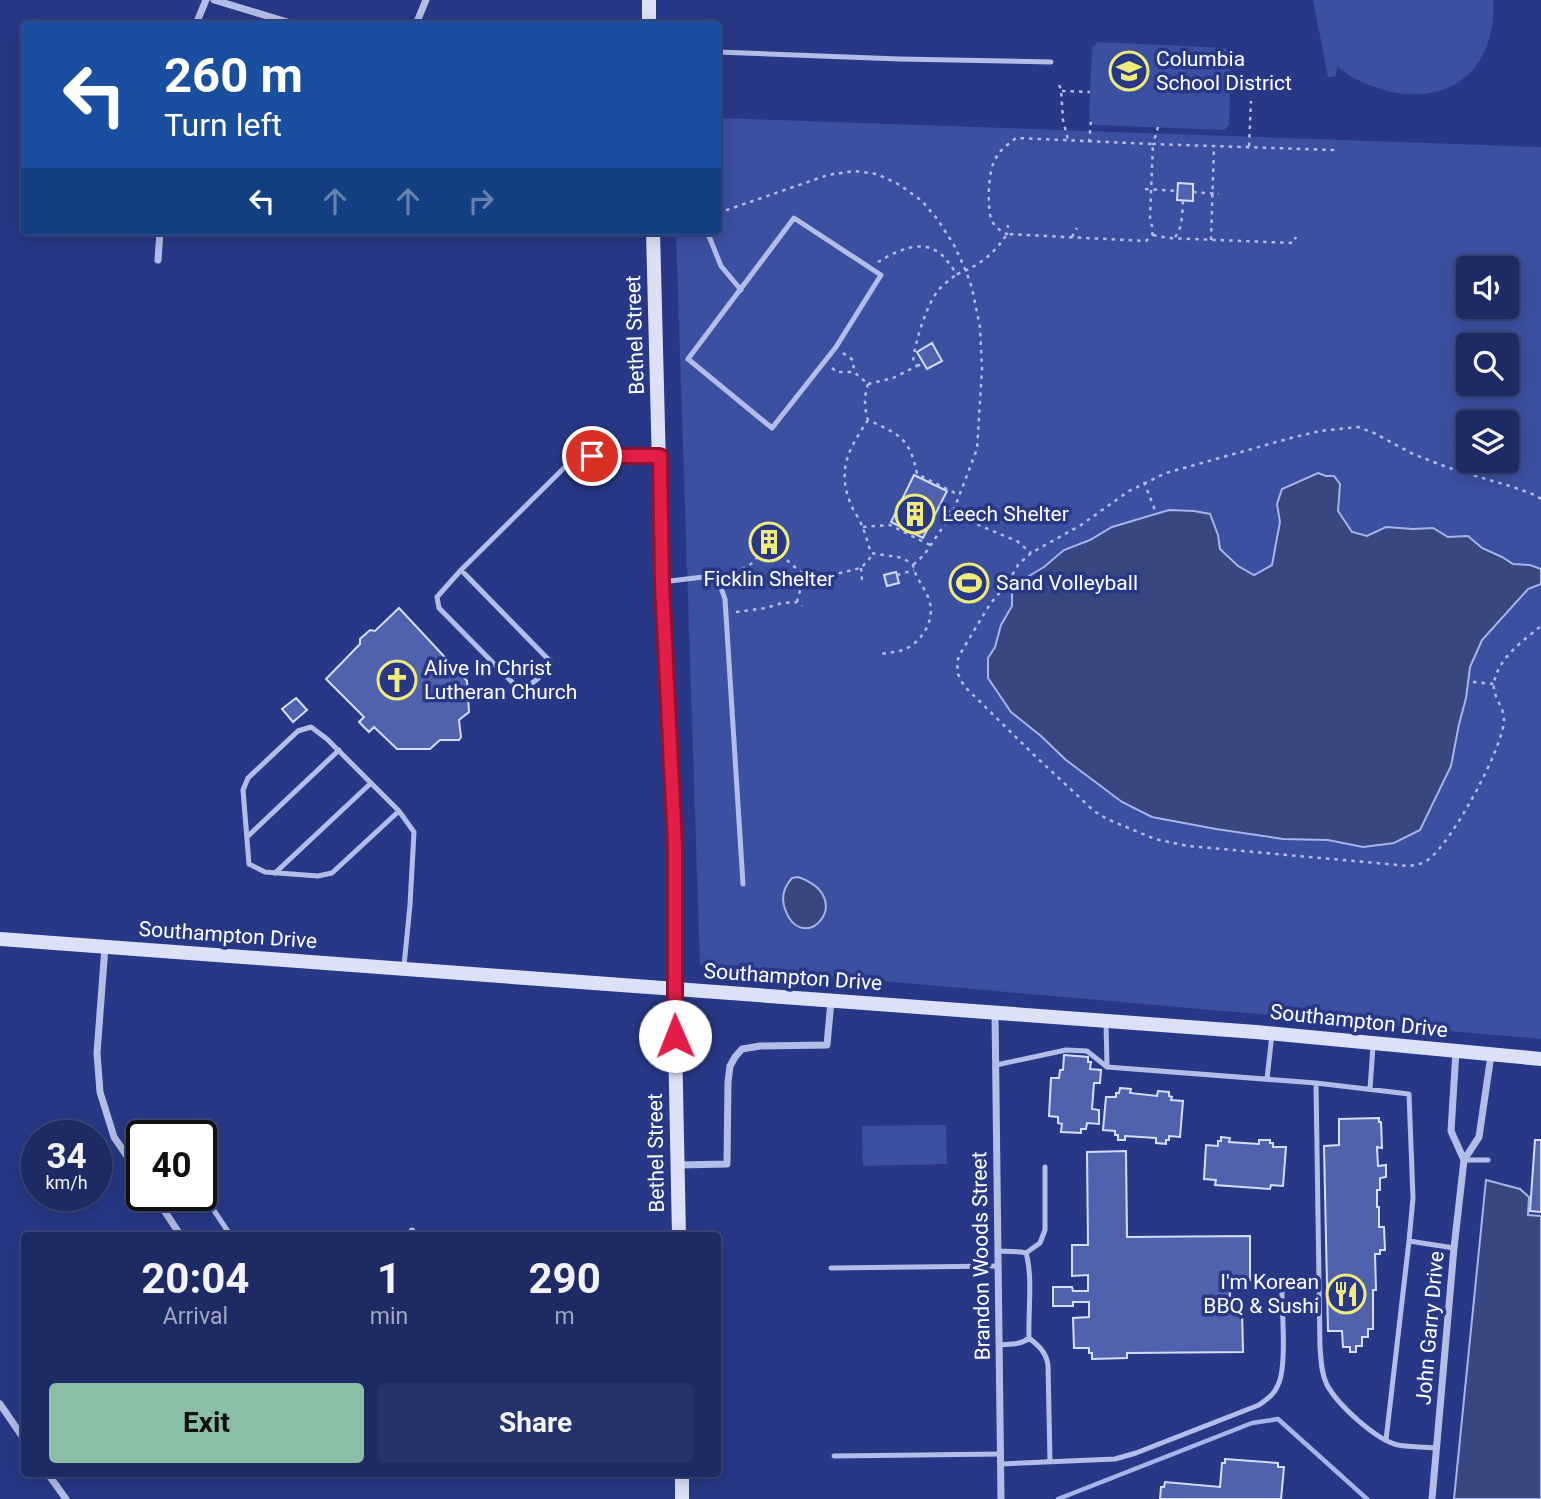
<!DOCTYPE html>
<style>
body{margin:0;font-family:Roboto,sans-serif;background:#26326a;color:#f1f3f6;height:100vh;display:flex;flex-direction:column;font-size:26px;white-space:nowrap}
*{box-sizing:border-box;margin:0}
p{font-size:23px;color:#a1a7bf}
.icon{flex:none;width:38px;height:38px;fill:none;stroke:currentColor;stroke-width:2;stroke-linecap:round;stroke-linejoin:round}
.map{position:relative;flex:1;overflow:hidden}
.side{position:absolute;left:21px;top:1232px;width:700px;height:245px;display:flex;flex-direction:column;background:#1e2a64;border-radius:7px;box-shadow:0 4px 18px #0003,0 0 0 2px #3c4678}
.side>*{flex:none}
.banner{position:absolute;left:21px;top:21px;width:700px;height:214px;border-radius:7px;box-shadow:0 4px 18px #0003,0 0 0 2px #3c4678;background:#1a4fa0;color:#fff;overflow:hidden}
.buttons{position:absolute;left:1456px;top:256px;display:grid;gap:14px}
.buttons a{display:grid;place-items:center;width:63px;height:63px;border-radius:7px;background:#1e2a64;box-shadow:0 4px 18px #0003,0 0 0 2px #3c4678;font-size:35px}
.speed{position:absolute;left:21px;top:1120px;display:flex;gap:14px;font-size:35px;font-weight:700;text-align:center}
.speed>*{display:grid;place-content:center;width:91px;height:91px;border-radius:50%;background:#1e2a64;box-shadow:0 4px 18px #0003,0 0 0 2px #3c4678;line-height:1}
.speed small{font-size:18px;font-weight:400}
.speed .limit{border:4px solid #111;border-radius:10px;background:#fff;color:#111}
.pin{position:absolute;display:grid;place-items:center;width:60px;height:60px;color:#fff;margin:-30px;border:4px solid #fff;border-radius:50%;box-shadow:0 2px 7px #0007}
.me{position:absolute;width:77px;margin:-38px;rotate:359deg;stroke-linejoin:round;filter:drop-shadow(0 0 5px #0008)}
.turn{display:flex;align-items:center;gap:24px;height:147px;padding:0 28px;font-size:32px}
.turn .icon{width:91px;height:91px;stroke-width:2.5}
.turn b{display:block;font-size:49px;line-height:60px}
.lanes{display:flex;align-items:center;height:66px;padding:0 28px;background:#0003;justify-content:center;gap:35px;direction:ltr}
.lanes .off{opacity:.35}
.eta{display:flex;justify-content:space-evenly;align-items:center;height:119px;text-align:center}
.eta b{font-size:42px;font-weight:700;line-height:49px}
.primary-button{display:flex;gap:14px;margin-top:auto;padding:14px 28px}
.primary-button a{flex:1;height:80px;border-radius:7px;background:#8abfa5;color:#111;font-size:28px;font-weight:700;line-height:80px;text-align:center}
.primary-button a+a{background:#26326a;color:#f1f3f6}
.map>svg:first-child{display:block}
.green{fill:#3c50a2;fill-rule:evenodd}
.water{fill:#39467f;stroke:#a7b4e8;stroke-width:2}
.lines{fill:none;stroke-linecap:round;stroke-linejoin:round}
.stream{stroke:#a7b4e8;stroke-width:4.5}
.building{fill:#5061ad;stroke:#d6dcf6;stroke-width:2}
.path{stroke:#b3bde8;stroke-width:2.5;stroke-dasharray:3.5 5;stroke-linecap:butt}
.lane{stroke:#b3bde8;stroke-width:5}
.street{stroke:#b3bde8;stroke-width:7}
.secondary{stroke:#dce1f7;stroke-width:14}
.route-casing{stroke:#92132f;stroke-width:18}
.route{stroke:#e11d48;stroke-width:12}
.labels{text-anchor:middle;stroke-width:7;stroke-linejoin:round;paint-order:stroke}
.poi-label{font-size:21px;fill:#fff;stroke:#283886;text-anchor:start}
.street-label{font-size:21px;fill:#fff;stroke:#283886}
</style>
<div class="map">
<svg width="1541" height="1499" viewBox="0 0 1541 1499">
<rect width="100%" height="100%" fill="#283886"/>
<path class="green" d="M1313,0H1493C1497,64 1456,105 1391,92C1371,87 1353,80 1337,66L1336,76L1328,77Z
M1098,42L1225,48L1231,54L1229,125L1224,130L1094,125L1089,118L1092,47Z
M718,118L1541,147V1039L700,965L676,231H718ZM1468,268H1507V306H1468ZM1468,345H1507V383H1468ZM1468,422H1507V460H1468Z
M946,1125L947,1164L863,1166L862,1126Z"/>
<path class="water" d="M1318,473L1326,476H1334L1340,484L1338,511L1352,532L1367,536L1386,527L1413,529L1433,528L1448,537L1468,536L1482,548L1502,557L1513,564L1530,565L1541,569V584L1528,589L1482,640L1470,667L1466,698L1459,724L1451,766L1420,830L1394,843L1363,847L1328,840L1283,839L1216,829L1152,817L1122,802L1066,760L1041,736L1011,712L988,678V658L995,647L1001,625L1012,606V594L1024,579L1044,567L1064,550L1090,540L1112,527L1169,510L1194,511L1210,514L1218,535L1220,549L1238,566L1254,575L1272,565L1280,522L1277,504L1282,489Z
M798,877C859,898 803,959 785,909C781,898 784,887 792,878Z
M1486,1180L1520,1189L1529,1197L1528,1215L1541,1216V1499H1454Z"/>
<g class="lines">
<path class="stream" d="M1058,1499L1252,1423L1278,1419L1367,1499"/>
</g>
<path class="building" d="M1178,183L1193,184V201L1177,200Z
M932,343L942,361L927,369L917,352Z
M914,475L947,491L923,538L891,522Z
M763,525L786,546L775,559L751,538Z
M896,572L899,583L887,586L884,575Z
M399,608L467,681L469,712L459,720L461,737L459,740H440L430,749H397L374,727L369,732L359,722L364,717L326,679L360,644V639L370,630L375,631Z
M296,698L307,710L293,722L282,709Z
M1064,1055L1088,1057V1062H1091L1090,1069L1101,1070L1100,1083H1094L1092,1109L1099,1110V1124L1087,1123L1086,1129H1081V1133L1061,1132L1062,1124L1058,1123V1117L1049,1116L1051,1078H1059L1060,1070H1063Z
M1120,1088L1131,1089L1130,1093L1157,1096L1158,1091L1169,1092V1096L1172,1097L1171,1100L1183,1101L1180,1137L1169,1136V1140H1166V1144L1156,1143V1138L1125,1136V1140H1118V1135H1115V1131L1103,1130L1106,1097H1116V1093H1119Z
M1379,1118V1122H1381L1382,1148L1377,1147L1378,1166L1386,1165V1177L1380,1178V1190H1377V1207H1379V1227H1384L1385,1250H1380V1254H1375L1376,1290H1373V1329H1368V1337H1362V1346H1356V1352H1350V1347H1343L1342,1331H1328L1324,1146L1339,1145V1119Z
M1221,1137L1230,1138L1229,1142L1259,1144V1140H1270V1143H1273V1147H1286L1283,1186L1271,1185L1270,1189L1215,1185L1216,1180L1204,1179L1206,1145L1218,1146V1141H1221Z
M1535,1140H1541V1212L1530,1211Z
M1126,1151L1127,1237L1250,1236V1280H1230V1310L1242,1309L1243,1352L1127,1353V1358L1092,1359V1353H1089V1348H1074L1073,1318L1089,1317V1302H1073V1306H1053V1287H1072L1073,1291H1088V1275L1072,1276V1245H1088L1087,1152Z
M1225,1459L1278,1463V1467H1284L1281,1499H1160L1161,1487H1164L1165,1482L1220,1487L1222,1463H1225Z"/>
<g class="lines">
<path class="path" d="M1059,85L1061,89L1063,120L1068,140
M1062,91L1090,92
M1158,127L1153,144L1333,150L1334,156
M1089,142L1091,121
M1249,146L1251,101
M1145,189L1177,191
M1193,192L1219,194
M718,213L828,175L854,171L877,174L900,185L922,201L938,220L954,245L966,271L972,288L980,327L982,369L977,449L953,512L924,555L913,565
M1153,235L1168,238L1293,243L1296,237
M1072,237L1077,228
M1175,237C1183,227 1182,213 1183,200
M1211,240L1214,146
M878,262C895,252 919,239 938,252C946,257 951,267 957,274C979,266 995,253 1007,234L1146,241L1152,235L1153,231L1150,217L1153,144L1016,138C1009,144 1000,149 996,158C988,170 987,204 991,219C994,226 1000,231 1007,234L1008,225
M843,353L853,360L854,372
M917,366L924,363
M832,368L837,372H854L868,384
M868,384L893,378L917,366L913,361C915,342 926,307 937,292C943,284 951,279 958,273
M868,384C864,397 864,407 868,420C899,434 910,438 917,474L959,495
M868,420C848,450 836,471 852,507C855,513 860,520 862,526C866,535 868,544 871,553
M1144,482L1155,510
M1541,499L1535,495L1513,487L1455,470L1436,463L1413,454L1374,433L1358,427L1320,431L1291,438L1166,473L1129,491L1081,525L1031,553L1018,565L1007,584L990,604L960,654L957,662L958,674L964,686L1033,754L1094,811L1107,819L1155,839L1188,846L1409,866C1416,865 1423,864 1429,859C1452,842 1504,747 1504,719C1504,707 1492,696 1494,683C1498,658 1523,641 1541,626
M939,506L983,527L1017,541L1031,553
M863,527L890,525L930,545
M781,554L791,564L807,577
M861,568L862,580
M897,575L914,570
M727,577L751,564L764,550
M797,602L802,583L817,573L836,574L861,568L870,558L871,553L903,558L913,565C915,578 925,587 929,600C936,619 922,643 903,650C896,652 889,653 881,654
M736,612L766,608L782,603L797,602L802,606
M1473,682L1494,684"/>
<path class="lane" d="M718,52L899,59L1051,62
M794,218L881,275L836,347L772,428L688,359Z
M707,231L721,266L741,290
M461,570L550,661C545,674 537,680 525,688L515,685L439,608L437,597L461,570L572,460L592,456H656
M662,582L703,577L719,582L725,599L743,884
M399,811L332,873L318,876L265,872L249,864L243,790L248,778L298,731L311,727L327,739L399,811L414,832L410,905L404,966
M247,837L339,750
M275,873L371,783
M1106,1022L1107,1067
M996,1065L1066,1050L1087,1051L1107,1067L1316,1083
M1267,1079L1272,1034
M1370,1089L1373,1046
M1464,1160H1488
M201,1191L231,1236
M1409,1241L1454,1248
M998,1251L1021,1252L1026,1253C1033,1276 1028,1313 1029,1338C1021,1345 1009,1344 999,1345
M1026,1253L1040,1243L1045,1230V1167
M831,1268L998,1266
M1029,1338C1039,1346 1046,1352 1048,1365L1050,1462
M1386,1440L1409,1241L1413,1198L1409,1094L1316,1083L1320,1347C1321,1359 1321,1373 1327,1385C1338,1405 1376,1440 1398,1445C1410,1447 1424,1447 1437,1448
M834,1456L1001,1454
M1001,1464L1115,1459L1136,1453L1259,1405C1267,1399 1274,1395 1278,1385C1287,1367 1282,1314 1282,1292"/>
<path class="street" d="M214,0L294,24
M196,24L206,0
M416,24L426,0
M158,260L160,231
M105,947L97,1053L100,1092L114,1137L142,1178
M995,1013L1001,1499
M1456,1051L1451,1131L1464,1160
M678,1165L727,1164L728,1082L730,1066L735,1057L742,1049L760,1046L827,1045L831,1001
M154,1195L181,1236
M412,1231V1236
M0,1404L24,1439
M48,1474L66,1499
M1432,1499L1454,1248L1464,1160L1479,1137L1491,1055"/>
<path class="secondary" d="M649,24V0
M653,231L662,583L675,845L674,989L679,1236
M0,939L1256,1032L1541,1059
M682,1474V1499"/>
</g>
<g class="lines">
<defs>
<path id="route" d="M592,456H660L662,583L675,845V1036"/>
</defs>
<use href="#route" class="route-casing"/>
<use href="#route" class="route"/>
</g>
<defs>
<symbol id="school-ring" viewBox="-11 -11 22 22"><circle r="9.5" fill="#283886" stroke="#f0ec79" stroke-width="1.5"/><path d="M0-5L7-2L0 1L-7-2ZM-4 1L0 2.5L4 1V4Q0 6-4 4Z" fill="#f0ec79"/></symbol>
<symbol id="building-ring" viewBox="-11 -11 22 22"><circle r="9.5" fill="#283886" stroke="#f0ec79" stroke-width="1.5"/><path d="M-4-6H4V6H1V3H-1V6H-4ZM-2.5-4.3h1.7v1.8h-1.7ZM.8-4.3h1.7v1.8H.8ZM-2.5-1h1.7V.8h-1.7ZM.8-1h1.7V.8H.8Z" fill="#f0ec79"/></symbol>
<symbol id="stadium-ring" viewBox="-11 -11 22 22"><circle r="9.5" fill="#283886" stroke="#f0ec79" stroke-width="1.5"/><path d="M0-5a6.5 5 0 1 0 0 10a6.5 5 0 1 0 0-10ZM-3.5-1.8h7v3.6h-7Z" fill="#f0ec79"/></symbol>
<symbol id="church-ring" viewBox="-11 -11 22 22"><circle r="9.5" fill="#283886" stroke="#f0ec79" stroke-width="1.5"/><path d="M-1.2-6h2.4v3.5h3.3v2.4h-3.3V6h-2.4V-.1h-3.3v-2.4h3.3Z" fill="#f0ec79"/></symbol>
<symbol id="restaurant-ring" viewBox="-11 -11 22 22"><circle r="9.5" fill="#283886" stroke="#f0ec79" stroke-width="1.5"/><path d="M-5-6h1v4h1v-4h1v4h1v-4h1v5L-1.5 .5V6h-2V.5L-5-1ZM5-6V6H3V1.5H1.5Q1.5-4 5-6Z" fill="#f0ec79"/></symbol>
</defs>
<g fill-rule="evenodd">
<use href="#school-ring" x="1107" y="49" width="44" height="44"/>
<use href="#building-ring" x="893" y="492" width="44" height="44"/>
<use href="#building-ring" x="747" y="520" width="44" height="44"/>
<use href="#stadium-ring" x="947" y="561" width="44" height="44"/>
<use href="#church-ring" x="375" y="658" width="44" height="44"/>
<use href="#restaurant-ring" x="1324" y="1272" width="44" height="44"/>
</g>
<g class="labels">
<g class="poi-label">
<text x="1156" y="66">Columbia<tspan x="1156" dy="24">School District</tspan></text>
<text x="942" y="521">Leech Shelter</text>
<text x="769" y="586" text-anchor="middle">Ficklin Shelter</text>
<text x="996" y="590">Sand Volleyball</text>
<text x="424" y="675">Alive In Christ<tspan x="424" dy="24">Lutheran Church</tspan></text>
<text x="1319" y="1289" text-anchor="end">I'm Korean<tspan x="1319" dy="24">BBQ &amp; Sushi</tspan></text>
</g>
<g class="street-label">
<text transform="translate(635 335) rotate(-92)" y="7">Bethel Street</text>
<text transform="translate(228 935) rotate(4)" y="7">Southampton Drive</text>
<text transform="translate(793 977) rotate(4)" y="7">Southampton Drive</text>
<text transform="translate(1359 1021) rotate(6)" y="7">Southampton Drive</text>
<text transform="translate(656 1153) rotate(-91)" y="7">Bethel Street</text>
<text transform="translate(981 1256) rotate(-91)" y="7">Brandon Woods Street</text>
<text transform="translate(1430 1328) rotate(-85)" y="7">John Garry Drive</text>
</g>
</g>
</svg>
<div class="buttons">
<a><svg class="icon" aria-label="sound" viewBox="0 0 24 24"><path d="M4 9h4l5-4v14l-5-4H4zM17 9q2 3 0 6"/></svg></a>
<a><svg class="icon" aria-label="search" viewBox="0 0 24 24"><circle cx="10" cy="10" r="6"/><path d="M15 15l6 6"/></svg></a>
<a><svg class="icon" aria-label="layers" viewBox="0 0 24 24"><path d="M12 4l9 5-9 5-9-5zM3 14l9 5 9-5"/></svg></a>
</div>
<div class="speed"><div>34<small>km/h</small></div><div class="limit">40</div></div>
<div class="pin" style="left:592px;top:456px;background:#d93025"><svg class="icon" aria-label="arrive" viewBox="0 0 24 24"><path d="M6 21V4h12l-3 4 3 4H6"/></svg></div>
<svg class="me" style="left:675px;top:1036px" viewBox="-20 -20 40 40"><circle r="19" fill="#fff"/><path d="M0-13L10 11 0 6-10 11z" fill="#e11d48"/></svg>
<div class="banner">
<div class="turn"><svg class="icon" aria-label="left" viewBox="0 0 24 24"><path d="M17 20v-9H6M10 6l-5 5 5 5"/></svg><div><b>260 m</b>Turn left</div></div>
<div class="lanes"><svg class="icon" aria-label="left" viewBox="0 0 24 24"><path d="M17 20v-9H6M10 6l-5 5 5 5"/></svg><svg class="icon off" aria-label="ahead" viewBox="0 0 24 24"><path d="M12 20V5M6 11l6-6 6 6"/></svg><svg class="icon off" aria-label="ahead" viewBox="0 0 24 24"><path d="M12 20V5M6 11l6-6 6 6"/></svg><svg class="icon off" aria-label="right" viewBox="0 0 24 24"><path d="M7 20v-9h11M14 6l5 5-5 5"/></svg></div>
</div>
<section class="side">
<div class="eta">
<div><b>20:04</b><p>Arrival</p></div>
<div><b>1</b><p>min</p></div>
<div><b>290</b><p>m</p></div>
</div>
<div class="primary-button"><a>Exit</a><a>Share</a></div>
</section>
</div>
